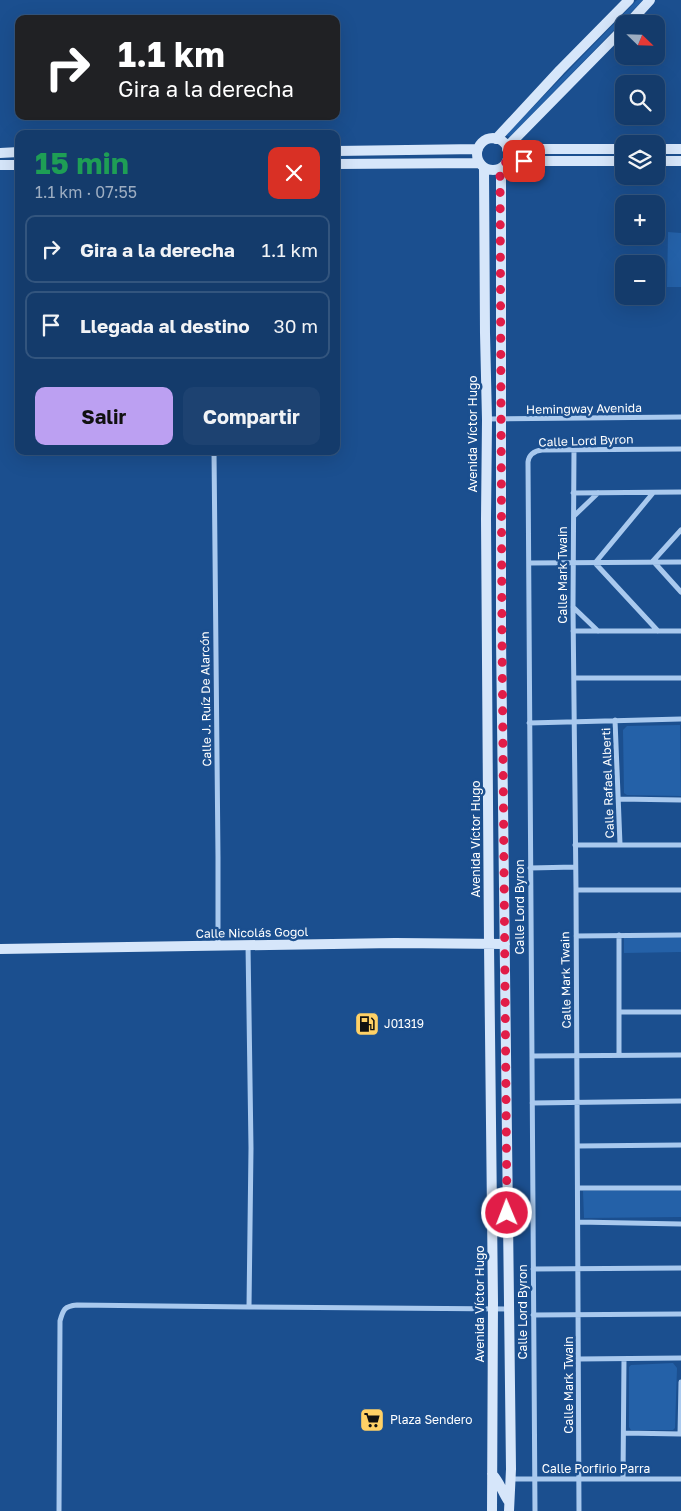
<!DOCTYPE html>
<html lang="es">
<meta charset="utf-8">
<style>
body{margin:0;font-family:"Golos Text",sans-serif;background:#1d4271;color:#f1f3f6;height:100vh;display:flex;flex-direction:column;font-size:19px;white-space:nowrap}
*{box-sizing:border-box;margin:0}
p{font-size:16px;color:#9dadc1}
.icon{flex:none;width:28px;height:28px;fill:none;stroke:currentColor;stroke-width:2;stroke-linecap:round;stroke-linejoin:round}
.map{position:relative;flex:1;overflow:hidden}
.drawer{position:absolute;left:15px;top:130px;width:325px;height:325px;display:flex;flex-direction:column;background:#143b6b;border-radius:10px;box-shadow:0 5px 20px #0002,0 0 0 1px #33557e}
.drawer>*{flex:none}
.hud{position:absolute;left:15px;top:15px;width:325px;height:105px;border-radius:10px;box-shadow:0 5px 20px #0002,0 0 0 1px #33557e;background:#202124;color:#fff;overflow:hidden}
.needle{width:32px;rotate:113deg}
.controls{position:absolute;left:615px;top:15px;display:grid;gap:10px}
.controls a{display:grid;place-items:center;width:50px;height:50px;border-radius:10px;background:#143b6b;box-shadow:0 5px 20px #0002,0 0 0 1px #33557e;font-size:25px}
.pin{position:absolute;display:grid;place-items:center;width:42px;height:42px;color:#fff;margin:-21px;border-radius:10px;box-shadow:0 2px 8px #0006}
.me{position:absolute;width:55px;margin:-28px;rotate:359deg;stroke-linejoin:round;filter:drop-shadow(0 0 4px #0008)}
.turn{display:flex;align-items:center;gap:18px;height:105px;padding:0 20px;font-size:22px}
.turn .icon{width:65px;height:65px;stroke-width:2.5}
.turn b{display:block;font-size:35px;line-height:42px}
.round{display:grid;place-items:center;flex:none;width:52px;height:52px;border-radius:10px;background:#1d4271}
.head{display:flex;align-items:center;justify-content:space-between;height:85px;padding:0 20px}
h1{font-size:30px;font-weight:700;line-height:38px;color:#1e9e55}
.primary-button{display:flex;gap:10px;margin-top:auto;padding:10px 20px}
.primary-button a{flex:1;height:58px;border-radius:10px;background:#bca0f2;color:#111;font-size:20px;font-weight:700;line-height:58px;text-align:center}
.primary-button a+a{background:#1d4271;color:#f1f3f6}
ul{padding:0;list-style:none}
li{display:flex;align-items:center;gap:15px;height:68px;margin:0 10px 8px;padding:0 10px;border:2px solid #33557e;border-radius:10px}
li div{flex:1}
li b{display:block;font-size:19px}
li em{font-style:normal}
.map>svg:first-child{display:block}
.green{fill:#2461a8}
.lines{fill:none;stroke-linecap:round;stroke-linejoin:round}
.street{stroke:#a9c9ee;stroke-width:5}
.secondary{stroke:#d6e6fa;stroke-width:10}
.route{stroke:#e11d48;stroke-width:9;stroke-dasharray:0 16.2}
.labels{text-anchor:middle;stroke-width:5;stroke-linejoin:round;paint-order:stroke}
.street-label{font-size:12px;fill:#fff;stroke:#1b4f8f}
.poi-label{font-size:12px;fill:#fff;stroke:#1b4f8f;text-anchor:start}
</style>
<div class="map">
<svg width="681" height="1511" viewBox="0 0 681 1511">
<rect width="100%" height="100%" fill="#1b4f8f"/>
<path class="green" d="M637,0H643L510,137L506,135Z
M668,232L681,233V287H667Z
M680,725L681,796L627,795L624,793L623,730L627,726Z
M624,937H681V952L624,953Z
M681,1190V1217L584,1218L583,1191Z
M673,1363L677,1368L675,1428L673,1430H631L629,1427V1367L631,1365Z"/>
<g class="lines">
<path class="street" d="M487,419L681,417
M574,449L573,607L576,890L579,1511
M214,451L218,857V946
M573,493L681,492
M653,493L595,563L658,631
M574,516L598,493
M681,530L653,561L681,592
M529,563L681,562
M573,607L598,631
M573,631H681
M574,678H681
M615,720L620,844
M529,723L681,719
M619,799L681,800
M575,845H681
M530,868L575,867
M576,890H681
M619,935V1055
M576,936L681,935
M248,945L251,1148L249,1307L508,1309
M620,1012H681
M532,1056L681,1055
M532,1103L681,1101
M578,1146L681,1145
M578,1188H681
M578,1222L681,1224
M533,1269L681,1268
M533,1315L681,1314
M579,1359L681,1358
M624,1433L681,1434
M680,1434L681,1382
M510,1479H681
M623,1479L624,1359
M59,1511L60,1321C63,1310 64,1306 77,1305L249,1307
M535,1511L528,462C529,454 534,451 542,450L681,449"/>
<path class="secondary" d="M628,24L650,0
M477 154a16 16 0 1 1 32 0a16 16 0 1 1-32 0Z
M496,139L560,70L629,0
M507,147L624,28
M507,149H624
M656,149H681
M336,151L478,149
M0,153L19,152
M507,161H624
M656,161H681
M336,164L479,163
M0,165H19
M484,168L485,333L487,420L486,519L489,944L493,1302L492,1511
M501,168V638L511,1469L509,1511
M0,949L395,943L505,944
M492,1474C500,1482 502,1492 509,1502"/>
</g>
<g class="lines">
<path class="route" d="M507,1213L502,638L500,168L507,161H524"/>
</g>
<defs>
<symbol id="fuel-square" viewBox="-11 -11 22 22"><rect x="-9" y="-9" width="18" height="18" rx="4" fill="#ffd166" stroke="#1b4f8f"/><path d="M-5.5-6h7V0h2V4h1.3V-2.5L3-4.5l.8-.8L6-3V5H2.5V1h-1V6h-7ZM-4.2-4.7v3.2H.2V-4.7Z" fill="#111"/></symbol>
<symbol id="supermarket-square" viewBox="-11 -11 22 22"><rect x="-9" y="-9" width="18" height="18" rx="4" fill="#ffd166" stroke="#1b4f8f"/><path d="M-6-5.5h2.5l.6 2H6L4.5 2H-2.5L-4.4-4H-6ZM-1.5 3.2a1.3 1.3 0 1 0 .1 0ZM3 3.2a1.3 1.3 0 1 0 .1 0Z" fill="#111"/></symbol>
</defs>
<g fill-rule="evenodd">
<use href="#fuel-square" x="353" y="1010" width="28" height="28"/>
<use href="#supermarket-square" x="358" y="1406" width="28" height="28"/>
</g>
<g class="labels">
<g class="street-label">
<text transform="translate(584 409) rotate(-1)" y="4">Hemingway Avenida</text>
<text transform="translate(473 434) rotate(-90)" y="4">Avenida Víctor Hugo</text>
<text transform="translate(586 441) rotate(-2)" y="4">Calle Lord Byron</text>
<text transform="translate(563 575) rotate(-90)" y="4">Calle Mark Twain</text>
<text transform="translate(206 699) rotate(-91)" y="4">Calle J. Ruíz De Alarcón</text>
<text transform="translate(608 783) rotate(-92)" y="4">Calle Rafael Alberti</text>
<text transform="translate(476 839) rotate(-90)" y="4">Avenida Víctor Hugo</text>
<text transform="translate(520 907) rotate(-90)" y="4">Calle Lord Byron</text>
<text transform="translate(252 933) rotate(-1)" y="4">Calle Nicolás Gogol</text>
<text transform="translate(566 980) rotate(-91)" y="4">Calle Mark Twain</text>
<text transform="translate(480 1304) rotate(-90)" y="4">Avenida Víctor Hugo</text>
<text transform="translate(523 1312) rotate(-90)" y="4">Calle Lord Byron</text>
<text transform="translate(569 1385) rotate(-90)" y="4">Calle Mark Twain</text>
<text x="596" y="1473">Calle Porfirio Parra</text>
</g>
<g class="poi-label">
<text x="384" y="1028">J01319</text>
<text x="390" y="1424">Plaza Sendero</text>
</g>
</g>
</svg>
<div class="controls">
<a><svg class="needle" viewBox="-14 -14 28 28"><path d="M0-13l5 13h-10z" fill="#e53935"/><path d="M0 13l5-13h-10z" fill="#9dadc1"/></svg></a>
<a><svg class="icon" aria-label="search" viewBox="0 0 24 24"><circle cx="10" cy="10" r="6"/><path d="M15 15l6 6"/></svg></a>
<a><svg class="icon" aria-label="layers" viewBox="0 0 24 24"><path d="M12 4l9 5-9 5-9-5zM3 14l9 5 9-5"/></svg></a>
<a>+</a>
<a>−</a>
</div>
<div class="pin" style="left:524px;top:161px;background:#d93025"><svg class="icon" aria-label="arrive" viewBox="0 0 24 24"><path d="M6 21V4h12l-3 4 3 4H6"/></svg></div>
<svg class="me" style="left:507px;top:1213px" viewBox="-20 -20 40 40"><circle r="17" fill="#e11d48" stroke="#fff" stroke-width="3"/><path d="M0-11L8 9 0 5-8 9z" fill="#fff"/></svg>
<div class="hud">
<div class="turn"><svg class="icon" aria-label="right" viewBox="0 0 24 24"><path d="M7 20v-9h11M14 6l5 5-5 5"/></svg><div><b>1.1 km</b>Gira a la derecha</div></div>
</div>
<section class="drawer">
<div class="head"><div><h1>15 min</h1><p>1.1 km · 07:55</p></div><a class="round" style="background:#d93025;color:#fff"><svg class="icon" aria-label="close" viewBox="0 0 24 24"><path d="M6 6l12 12M18 6L6 18"/></svg></a></div>
<ul>
<li><svg class="icon" aria-label="right" viewBox="0 0 24 24"><path d="M7 20v-9h11M14 6l5 5-5 5"/></svg><div><b>Gira a la derecha</b></div><em>1.1 km</em></li>
<li><svg class="icon" aria-label="arrive" viewBox="0 0 24 24"><path d="M6 21V4h12l-3 4 3 4H6"/></svg><div><b>Llegada al destino</b></div><em>30 m</em></li>
</ul>
<div class="primary-button"><a>Salir</a><a>Compartir</a></div>
</section>
</div>
